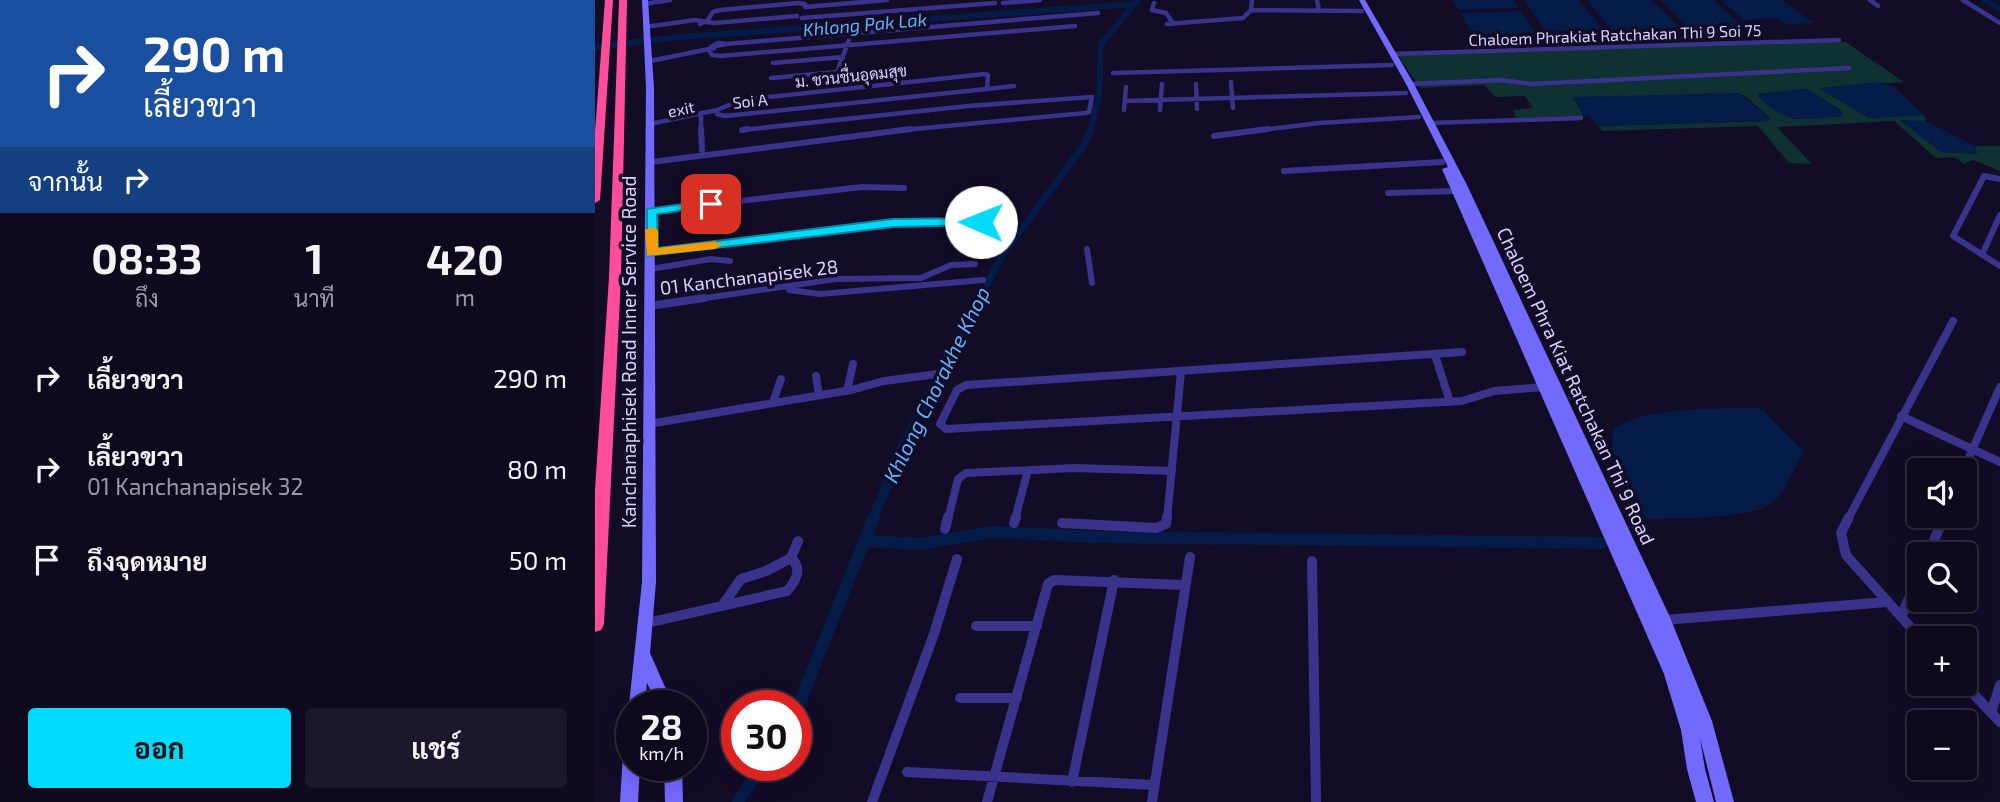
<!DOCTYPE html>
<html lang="th">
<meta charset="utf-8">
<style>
body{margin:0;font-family:"Exo 2",Sarabun,sans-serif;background:#1c172a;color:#f1f3f6;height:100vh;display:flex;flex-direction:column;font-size:26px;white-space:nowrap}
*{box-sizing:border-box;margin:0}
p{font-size:23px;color:#9b9aa4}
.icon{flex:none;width:38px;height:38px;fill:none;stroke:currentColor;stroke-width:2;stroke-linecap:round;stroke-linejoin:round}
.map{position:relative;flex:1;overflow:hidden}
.drawer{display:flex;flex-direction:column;background:#0e091d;width:595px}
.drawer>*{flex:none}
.guide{background:#1a4fa0;color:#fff;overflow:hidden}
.buttons{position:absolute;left:1312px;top:458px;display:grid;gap:14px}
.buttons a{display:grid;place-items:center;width:70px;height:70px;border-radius:7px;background:#0e091d;box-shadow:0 4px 18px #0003,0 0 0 2px #2e2a3b;font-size:35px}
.speed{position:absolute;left:21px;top:690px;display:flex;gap:14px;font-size:35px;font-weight:700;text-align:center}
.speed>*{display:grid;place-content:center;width:91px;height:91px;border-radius:50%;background:#0e091d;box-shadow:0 4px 18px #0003,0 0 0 2px #2e2a3b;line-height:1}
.speed small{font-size:18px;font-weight:400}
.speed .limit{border:10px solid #d22;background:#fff;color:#111}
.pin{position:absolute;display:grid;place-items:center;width:60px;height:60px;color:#fff;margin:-30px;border-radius:14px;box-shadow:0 4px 10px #0006}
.me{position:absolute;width:77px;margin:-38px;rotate:271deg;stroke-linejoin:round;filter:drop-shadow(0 0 5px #0008)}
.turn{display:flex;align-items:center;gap:24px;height:147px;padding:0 28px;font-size:32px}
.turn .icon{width:91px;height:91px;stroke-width:2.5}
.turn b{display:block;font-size:49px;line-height:60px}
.then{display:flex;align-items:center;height:66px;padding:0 28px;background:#0003;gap:14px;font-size:26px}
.eta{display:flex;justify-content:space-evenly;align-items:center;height:119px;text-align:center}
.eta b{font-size:42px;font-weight:700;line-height:49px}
.cta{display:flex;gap:14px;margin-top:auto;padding:14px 28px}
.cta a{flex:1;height:80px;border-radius:7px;background:#00dbfd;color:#111;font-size:28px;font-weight:700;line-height:80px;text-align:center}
.cta a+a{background:#1c172a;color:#f1f3f6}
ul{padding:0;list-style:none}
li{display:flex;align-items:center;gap:21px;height:91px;padding:0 28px}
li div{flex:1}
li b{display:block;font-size:26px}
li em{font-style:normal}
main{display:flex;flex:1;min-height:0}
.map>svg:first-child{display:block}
.green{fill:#0f3131;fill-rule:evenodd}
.water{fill:#051b48}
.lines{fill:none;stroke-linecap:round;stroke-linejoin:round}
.canal-far3{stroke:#051b48;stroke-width:6}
.canal-far2{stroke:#051b48;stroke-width:7}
.canal-far1{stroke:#051b48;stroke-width:10}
.canal{stroke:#051b48;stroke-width:12}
.street-far3{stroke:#39338b;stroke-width:4.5}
.street-far2{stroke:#39338b;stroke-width:6}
.street-far1{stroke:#39338b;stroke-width:8}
.street{stroke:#39338b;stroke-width:10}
.secondary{fill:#7269ff;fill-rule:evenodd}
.highway{fill:#ff4d9c;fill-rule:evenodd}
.route{fill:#00dbfd;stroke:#008ea4;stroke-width:2}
.slow{fill:#f59e0b}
.labels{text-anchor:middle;stroke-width:7;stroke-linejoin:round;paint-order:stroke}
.far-street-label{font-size:16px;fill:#d9d2ff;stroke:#120c27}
.far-water-label{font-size:18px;font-style:italic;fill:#60b0ff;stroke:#120c27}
.street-label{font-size:19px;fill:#d9d2ff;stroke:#120c27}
.water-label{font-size:21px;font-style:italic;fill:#60b0ff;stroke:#120c27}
</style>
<main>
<section class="drawer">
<div class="guide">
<div class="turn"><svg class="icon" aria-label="right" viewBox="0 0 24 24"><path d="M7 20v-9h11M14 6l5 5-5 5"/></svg><div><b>290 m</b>เลี้ยวขวา</div></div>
<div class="then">จากนั้น<svg class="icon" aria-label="right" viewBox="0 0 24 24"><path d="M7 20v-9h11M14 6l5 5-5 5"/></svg></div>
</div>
<div class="eta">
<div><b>08:33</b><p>ถึง</p></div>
<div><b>1</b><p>นาที</p></div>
<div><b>420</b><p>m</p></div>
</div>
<ul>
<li><svg class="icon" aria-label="right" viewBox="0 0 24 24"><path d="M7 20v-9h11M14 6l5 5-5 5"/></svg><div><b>เลี้ยวขวา</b></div><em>290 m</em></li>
<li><svg class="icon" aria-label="right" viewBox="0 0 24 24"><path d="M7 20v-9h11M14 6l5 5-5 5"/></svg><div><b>เลี้ยวขวา</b><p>01 Kanchanapisek 32</p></div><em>80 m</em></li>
<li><svg class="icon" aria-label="arrive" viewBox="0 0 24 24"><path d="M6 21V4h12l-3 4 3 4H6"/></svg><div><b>ถึงจุดหมาย</b></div><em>50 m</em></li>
</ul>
<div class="cta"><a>ออก</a><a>แชร์</a></div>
</section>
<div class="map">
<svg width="1405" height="802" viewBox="0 0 1405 802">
<rect width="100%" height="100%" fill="#120c27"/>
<path class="green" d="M1245,41L1252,43L1309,82L1225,88L1273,118L1329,115L1331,121H1306L1347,152L1382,154L1380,146H1405V171L1378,160L1369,164L1359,157L1341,158L1299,121L1182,127L1217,164L1194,163L1163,126L1008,131L1003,126L1174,121L1175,118L1149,95L978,98L989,116L921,118L918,110L938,108L930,96L900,97L889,85L825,88L803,55ZM1212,89L1244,109L1248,116L1199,119L1163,94Z"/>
<path class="water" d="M858,0H919L924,8L863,10Z
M929,0H984L1009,30L951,32Z
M992,0H1057L1089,31L1019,33Z
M1066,0H1118L1151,29L1097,31Z
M1126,0H1186L1219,23L1191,24L1180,18L1149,20Z
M926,11L941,34L878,35L865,13Z
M1285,82L1299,87L1329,115L1274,118L1223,88Z
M1212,89L1244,109L1248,116C1209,119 1190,127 1162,94Z
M1144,93L1175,118V121L1003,126L994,116H989L978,97Z
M1305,120L1331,121L1380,146L1383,154L1346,152Z
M1159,407L1168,410L1209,451C1200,467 1189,498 1172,506C1146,519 1083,518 1053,519L1037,503L1044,498L1017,450L1018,429C1050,406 1119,410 1159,407Z"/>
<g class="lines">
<path class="canal-far3" d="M1390,0L1405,9
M0,47L85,37L540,4
M495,131L504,96L506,44L543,0"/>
<path class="canal-far2" d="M384,300L406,257L489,145L496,129"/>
<path class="canal-far1" d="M278,519L307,448L385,298"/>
<path class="canal" d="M270,541L325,544L398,532L502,537L1007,543
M201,711L279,517
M143,802L167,765"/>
<path class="street-far3" d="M722,0L724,11
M1275,0L1283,6
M1368,0L1405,23
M408,3L445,0
M559,3L557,10L571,13L578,23
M49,4L75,0
M656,10L767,11
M207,18L400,3
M105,24L112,21L118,12L125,10L203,3L210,4V7L292,0
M572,24L648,18L656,10L657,0
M50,27L100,20L119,23L202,16
M123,43L131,44L116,47Z
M131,44L503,13
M114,50L117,55L125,56L480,26
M797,54L1244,40
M55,61L119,48
M178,63L248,57
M518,73L797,65
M390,74L393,75L392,89L130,116L122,114V110L146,100Z
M176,78L242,72L254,40
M636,82L638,108
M601,84L602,109
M815,84L906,80L936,84L1254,68
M392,89L419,86
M530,101L811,93
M529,110L531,87
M565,110L567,84
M106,113V131
M835,123L986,118
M55,124L122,110
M147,130L373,106L497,97L494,112L491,113L298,131
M659,131L724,123L824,117"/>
<path class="street-far2" d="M106,129L107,150
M147,130L153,129
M619,136L673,129
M56,162L316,129
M689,171L847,162
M1405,179L1389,176L1358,236L1405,266
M793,193L860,191
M56,211L267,187L309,188
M398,215L416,222L415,226
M386,222L411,202
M492,249L497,283
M56,253L298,223L391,222L394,226L392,240L410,241
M1387,255L1405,215
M56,269L116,259L135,261
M193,286L194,290L225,294L388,280
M97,300L241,279L326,278L356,265L380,264"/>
<path class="street-far1" d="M55,306L109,298
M867,352L371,385L362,390L345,424L351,429L867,401L899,391L949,387
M840,355L855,402
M221,376L224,395
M252,391L258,364
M178,402L186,379
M1306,416L1405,462
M54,424L256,390L289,381L343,374
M1368,471L1405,387
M353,519L363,479L371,473L480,468L577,471
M420,519L433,470
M572,519L586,372
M1253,519L1358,321
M1348,519L1349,516"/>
<path class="street" d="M1254,517L1246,533L1251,555L1326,639
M419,523L421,517
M467,523L561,528L571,524L572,517
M350,529L353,517
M1333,555L1349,517
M717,561L721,802
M127,606L146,579L171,571L196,558
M1306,617L1325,573
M1069,620L1292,602
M52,623L192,591C201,581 208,569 196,558L203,541
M381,626H442
M1369,684L1405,722
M365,698H422
M1396,713L1405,685
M312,772L559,785
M477,782L519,580
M277,802L339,634L362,559
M392,802L453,584L459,580L590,585
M557,802L595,557"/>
<path class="secondary" d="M47,0H53L59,88L61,582L55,653L78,705H62L52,683L50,705H37V711L34,705L47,582L51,88Z
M764,0H770L819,84L871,183L1074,615L1117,721L1139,802H1121L1105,738L1110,769L1119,802H1101L1092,769L1086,730L1069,674L847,169L853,167L811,84Z
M37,745V765H45L43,802H25L28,754L31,748Z
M69,765H87L88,802H70Z"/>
<path class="highway" d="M10,0H18L5,200L0,203V132Z
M24,0H32L26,277L9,624L6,630L0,632V490L14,277Z"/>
</g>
<path class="route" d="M116,200L120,201V206L62,214L63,248L298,219L386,218L392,222L386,225L298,227L52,256V209Z"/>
<path class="slow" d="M56,227L63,230V248L120,241L127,245L120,249L52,256L50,230Z"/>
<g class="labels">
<g class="far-street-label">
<text transform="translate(1020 35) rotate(-2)" y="6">Chaloem Phrakiat Ratchakan Thi 9 Soi 75</text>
<text transform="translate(256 76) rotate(-6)" y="6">ม. ชวนชื่นอุดมสุข</text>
<text transform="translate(155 101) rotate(-6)" y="6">Soi A</text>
<text transform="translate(86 109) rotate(-12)" y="6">exit</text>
</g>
<g class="far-water-label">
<text transform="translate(270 25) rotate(-5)" y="6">Khlong Pak Lak</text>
</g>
<g class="street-label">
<text transform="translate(154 277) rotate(-7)" y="7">01 Kanchanapisek 28</text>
<text transform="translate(34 352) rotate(-90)" y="7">Kanchanaphisek Road Inner Service Road</text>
<text transform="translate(981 386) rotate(65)" y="7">Chaloem Phra Kiat Ratchakan Thi 9 Road</text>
</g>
<g class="water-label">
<text transform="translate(342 385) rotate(-64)" y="7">Khlong Chorakhe Khop</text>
</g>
</g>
</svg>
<div class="buttons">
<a><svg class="icon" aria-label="sound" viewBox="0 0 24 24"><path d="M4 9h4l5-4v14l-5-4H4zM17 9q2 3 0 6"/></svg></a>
<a><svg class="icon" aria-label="search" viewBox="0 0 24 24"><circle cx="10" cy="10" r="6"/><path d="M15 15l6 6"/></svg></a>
<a>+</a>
<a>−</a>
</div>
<div class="speed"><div>28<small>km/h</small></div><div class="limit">30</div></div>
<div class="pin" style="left:116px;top:204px;background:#d93025"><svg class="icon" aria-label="arrive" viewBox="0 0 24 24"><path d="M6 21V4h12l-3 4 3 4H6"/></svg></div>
<svg class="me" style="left:386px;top:222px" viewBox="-20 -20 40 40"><circle r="19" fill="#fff"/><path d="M0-13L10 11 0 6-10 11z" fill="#00dbfd"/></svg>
</div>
</main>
